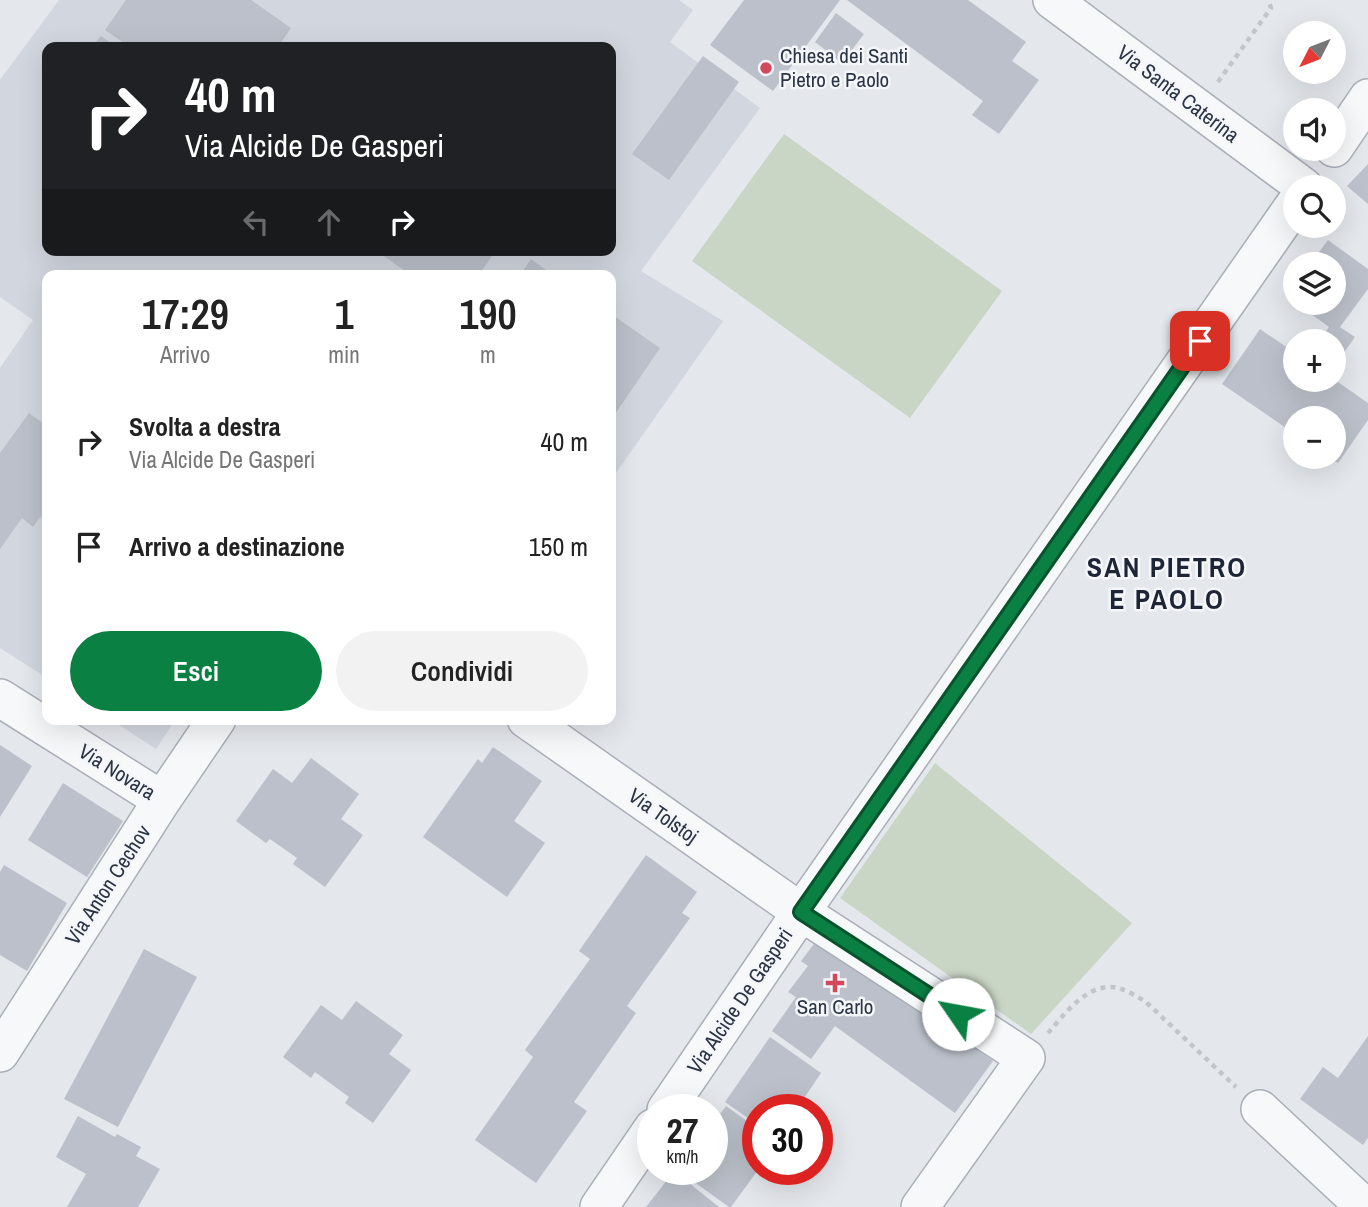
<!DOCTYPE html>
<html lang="it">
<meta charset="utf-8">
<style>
body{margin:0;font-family:"Archivo Narrow",sans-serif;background:#f2f2f2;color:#222;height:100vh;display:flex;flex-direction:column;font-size:26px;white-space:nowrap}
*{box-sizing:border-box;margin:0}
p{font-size:23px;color:#767676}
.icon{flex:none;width:38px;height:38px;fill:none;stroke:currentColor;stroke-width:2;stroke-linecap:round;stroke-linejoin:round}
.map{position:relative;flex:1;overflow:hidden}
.sheet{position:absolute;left:42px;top:270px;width:574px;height:455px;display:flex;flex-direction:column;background:#fff;border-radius:14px;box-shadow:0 7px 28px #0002}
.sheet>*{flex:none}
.hud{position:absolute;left:42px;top:42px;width:574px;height:214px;border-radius:14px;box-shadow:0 7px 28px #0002;background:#202124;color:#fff;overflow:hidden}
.needle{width:46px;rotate:228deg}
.tools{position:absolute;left:1283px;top:21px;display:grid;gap:14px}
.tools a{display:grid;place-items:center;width:63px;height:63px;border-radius:50%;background:#fff;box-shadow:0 7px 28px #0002;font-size:35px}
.speed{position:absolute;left:637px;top:1094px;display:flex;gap:14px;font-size:35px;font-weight:700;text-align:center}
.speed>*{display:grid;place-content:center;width:91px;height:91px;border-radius:50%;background:#fff;box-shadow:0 7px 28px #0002;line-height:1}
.speed small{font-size:18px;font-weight:400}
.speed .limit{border:10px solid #d22;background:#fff;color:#111}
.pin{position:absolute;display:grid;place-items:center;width:60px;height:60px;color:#fff;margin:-30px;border-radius:14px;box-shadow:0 4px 10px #0006}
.me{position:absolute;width:77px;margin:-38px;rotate:303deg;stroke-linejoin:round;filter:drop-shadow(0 0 5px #0008)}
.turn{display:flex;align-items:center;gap:24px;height:147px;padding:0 28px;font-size:32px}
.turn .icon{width:91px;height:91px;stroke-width:2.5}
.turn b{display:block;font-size:49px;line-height:60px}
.lanes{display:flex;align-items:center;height:66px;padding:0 28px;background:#0003;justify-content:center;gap:35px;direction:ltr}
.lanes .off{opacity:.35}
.eta{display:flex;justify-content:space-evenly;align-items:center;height:119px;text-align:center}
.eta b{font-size:42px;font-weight:600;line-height:49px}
.action{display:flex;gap:14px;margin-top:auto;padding:14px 28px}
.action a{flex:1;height:80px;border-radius:42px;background:#0b8043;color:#fff;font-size:28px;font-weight:600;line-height:80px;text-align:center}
.action a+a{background:#f2f2f2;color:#222}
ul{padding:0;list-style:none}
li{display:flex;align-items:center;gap:21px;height:105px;padding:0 28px}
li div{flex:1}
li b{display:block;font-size:26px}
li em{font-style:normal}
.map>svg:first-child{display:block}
.built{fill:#d2d6de;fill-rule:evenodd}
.green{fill:#c9d6c5}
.building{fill:#bbc0ca}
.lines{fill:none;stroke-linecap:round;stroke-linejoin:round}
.minor-casing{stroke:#a9aeb7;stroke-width:40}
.path{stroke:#c2c5cb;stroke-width:4.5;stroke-dasharray:5 5;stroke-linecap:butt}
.minor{stroke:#f7f8fa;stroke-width:37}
.route-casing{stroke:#07532c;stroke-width:18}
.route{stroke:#0b8043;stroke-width:12}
.poi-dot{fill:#d1495b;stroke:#f4f6f9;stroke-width:2.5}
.labels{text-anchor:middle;stroke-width:5;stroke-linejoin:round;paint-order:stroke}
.poi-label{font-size:21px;fill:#2b3445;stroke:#f4f6f9;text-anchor:start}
.street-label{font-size:21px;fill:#2b3445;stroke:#f4f6f9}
.district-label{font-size:28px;font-weight:bold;letter-spacing:2px;fill:#1d2536;stroke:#f4f6f9}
</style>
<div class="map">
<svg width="1368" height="1207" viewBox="0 0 1368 1207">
<rect width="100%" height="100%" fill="#e4e7ec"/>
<path class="built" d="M59,0H679L693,10L670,42L760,108L641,271L723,321L611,480V275H47V678L0,648V368L33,320L0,297V80ZM47,47H611V250H47Z
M110,719H176L156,749Z"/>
<path class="green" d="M784,134L1002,291L910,418L692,261Z
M935,763L1132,923L1031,1034L840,898Z"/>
<path class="building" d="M126,0H251L291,28L278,47H130L105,30Z
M744,0H840L773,91L710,45Z
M847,0H968L1026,42L1012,61L1039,80L999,134L972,115L983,101Z
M836,13L864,34L842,63L815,42Z
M101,36L116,47H92Z
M703,56L739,82L669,180L632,154Z
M1368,164V204L1347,186Z
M1328,240L1368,269V289L1340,327L1355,337L1340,358L1334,354V341H1319L1329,327L1296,303H1334V264H1310Z
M375,250H496L479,275H411Z
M531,259L553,275H520Z
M611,314L660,348L611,420Z
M1260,329L1295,353V380H1335L1368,403V420L1338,463L1328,457H1334V418H1295V434L1222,384Z
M29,413L47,426V522L40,517L33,527L22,518L0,549V453Z
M0,745L32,766L0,817Z
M493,747L542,781L514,821L545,843L507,897L423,837L478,759L482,763Z
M311,758L359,794L341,819L363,835L325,887L293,864L297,858L270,839L266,843L236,821L273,769L292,783Z
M63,783L123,821L87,877L28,840Z
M646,855L697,892L682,913L690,918L627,1006L636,1013L574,1102L587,1111L536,1183L475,1140L533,1057L525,1050L590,959L579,951Z
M4,865L67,903L27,971L0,955V872Z
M820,936L993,1061L955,1113L835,1026L811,1059L772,1031L796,997L788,992L808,966L801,961Z
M144,949L197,977L118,1127L64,1099Z
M356,1001L403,1035L389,1054L411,1070L373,1123L345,1103L349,1097L315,1072L311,1078L283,1057L321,1005L342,1020Z
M1368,1036V1138L1363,1145L1300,1099L1323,1067L1338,1078Z
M770,1037L821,1073L796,1110H758V1125L725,1102Z
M726,1106L758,1129V1170L731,1207H729L679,1171L680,1169H712V1125Z
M78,1116L115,1137L117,1134L141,1147L136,1156L160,1169L138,1207H67L86,1174L56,1157Z
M674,1171L719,1207H646Z"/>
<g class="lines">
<defs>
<path id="minor" d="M1052,0L1304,187
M1334,148L1368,98
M0,698L162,800
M526,719L801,912L1026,1058L920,1207
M0,1053L162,800L217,719
M1260,1109L1365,1207
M666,1110L801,912L1295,204
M599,1207L653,1128"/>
</defs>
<use href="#minor" class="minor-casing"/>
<path class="path" d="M1218,82L1271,8L1268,0
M1048,1033C1064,1015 1083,988 1109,987C1121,986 1135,996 1145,1001L1236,1087"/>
<use href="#minor" class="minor"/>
</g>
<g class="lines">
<defs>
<path id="route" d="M958,1014L801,912L1200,341"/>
</defs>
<use href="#route" class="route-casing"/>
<use href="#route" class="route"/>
</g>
<g class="poi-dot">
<circle cx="766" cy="68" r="7"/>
<path d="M831.5 972.5h7v7h7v7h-7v7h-7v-7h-7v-7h7z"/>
</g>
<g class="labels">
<g class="poi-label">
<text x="780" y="63">Chiesa dei Santi<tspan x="780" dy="24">Pietro e Paolo</tspan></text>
<text x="835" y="1014" text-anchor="middle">San Carlo</text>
</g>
<g class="street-label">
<text transform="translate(1178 94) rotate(37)" y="7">Via Santa Caterina</text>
<text transform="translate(117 772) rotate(32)" y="7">Via Novara</text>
<text transform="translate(663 816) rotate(35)" y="7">Via Tolstoj</text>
<text transform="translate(108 885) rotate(-57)" y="7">Via Anton Cechov</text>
<text transform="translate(740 1001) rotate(-56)" y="7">Via Alcide De Gasperi</text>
</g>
<g class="district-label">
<text x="1167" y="577">SAN PIETRO<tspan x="1167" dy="32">E PAOLO</tspan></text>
</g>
</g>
</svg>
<div class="tools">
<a><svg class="needle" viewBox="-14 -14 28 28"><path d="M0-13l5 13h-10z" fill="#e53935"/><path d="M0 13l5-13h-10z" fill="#767676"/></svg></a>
<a><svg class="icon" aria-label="sound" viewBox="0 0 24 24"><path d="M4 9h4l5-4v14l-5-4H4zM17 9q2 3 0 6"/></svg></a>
<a><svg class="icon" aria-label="search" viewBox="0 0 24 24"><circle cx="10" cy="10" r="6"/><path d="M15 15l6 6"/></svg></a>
<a><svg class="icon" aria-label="layers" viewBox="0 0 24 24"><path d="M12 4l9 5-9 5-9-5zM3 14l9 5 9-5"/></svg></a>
<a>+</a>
<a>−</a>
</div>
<div class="speed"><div>27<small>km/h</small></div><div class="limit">30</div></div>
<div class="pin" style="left:1200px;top:341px;background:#d93025"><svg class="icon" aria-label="arrive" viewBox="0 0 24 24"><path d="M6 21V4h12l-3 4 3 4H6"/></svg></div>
<svg class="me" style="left:958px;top:1014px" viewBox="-20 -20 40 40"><circle r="19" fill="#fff"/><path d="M0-13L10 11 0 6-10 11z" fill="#0b8043"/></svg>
<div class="hud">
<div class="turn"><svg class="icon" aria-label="right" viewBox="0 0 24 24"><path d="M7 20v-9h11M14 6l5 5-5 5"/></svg><div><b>40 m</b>Via Alcide De Gasperi</div></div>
<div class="lanes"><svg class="icon off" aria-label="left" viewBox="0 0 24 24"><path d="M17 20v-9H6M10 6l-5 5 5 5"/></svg><svg class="icon off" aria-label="ahead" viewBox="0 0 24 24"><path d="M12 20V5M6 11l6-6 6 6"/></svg><svg class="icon" aria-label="right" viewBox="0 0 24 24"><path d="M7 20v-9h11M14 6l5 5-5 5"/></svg></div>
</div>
<section class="sheet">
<div class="eta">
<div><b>17:29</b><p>Arrivo</p></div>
<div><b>1</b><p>min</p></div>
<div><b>190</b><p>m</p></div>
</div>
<ul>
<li><svg class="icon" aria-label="right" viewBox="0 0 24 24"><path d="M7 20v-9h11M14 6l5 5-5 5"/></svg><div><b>Svolta a destra</b><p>Via Alcide De Gasperi</p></div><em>40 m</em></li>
<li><svg class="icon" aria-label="arrive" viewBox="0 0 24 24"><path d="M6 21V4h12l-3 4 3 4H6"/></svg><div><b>Arrivo a destinazione</b></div><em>150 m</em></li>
</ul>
<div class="action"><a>Esci</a><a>Condividi</a></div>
</section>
</div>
